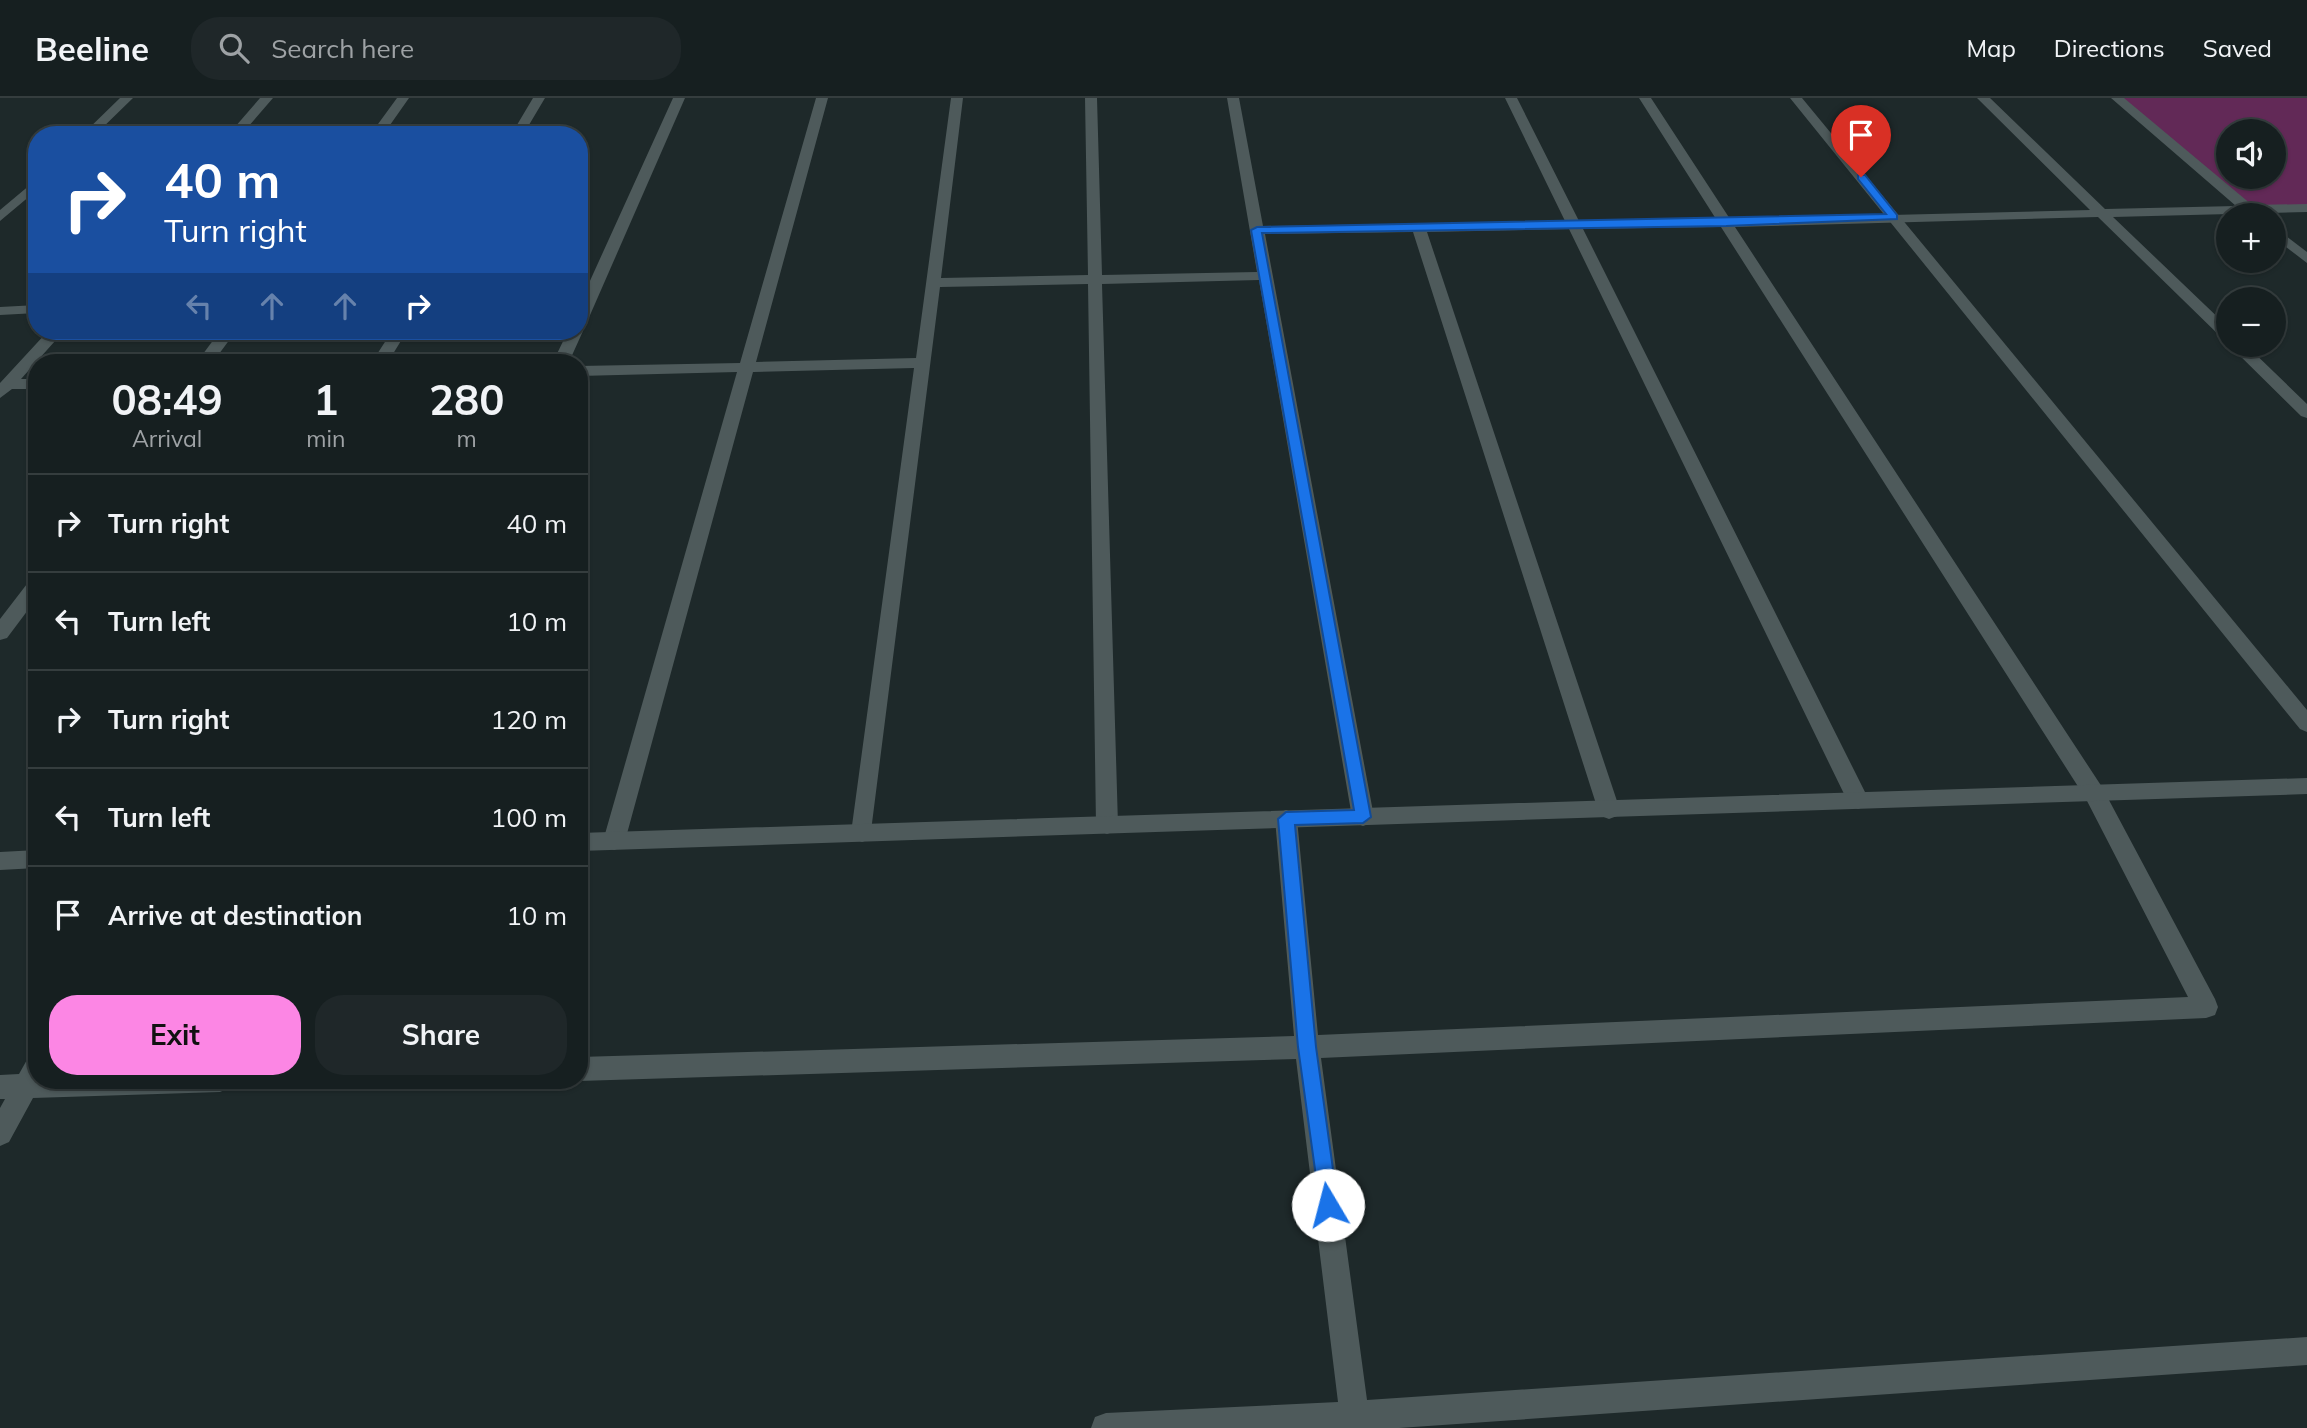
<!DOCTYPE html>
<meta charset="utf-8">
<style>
body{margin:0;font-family:Mulish,sans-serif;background:#1f2729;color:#f1f3f6;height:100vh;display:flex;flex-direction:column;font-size:26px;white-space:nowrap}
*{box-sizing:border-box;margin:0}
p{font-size:23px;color:#9ea2a5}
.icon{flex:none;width:38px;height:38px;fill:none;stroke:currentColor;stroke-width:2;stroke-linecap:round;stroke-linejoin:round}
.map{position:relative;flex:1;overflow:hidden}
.details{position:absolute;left:28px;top:256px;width:560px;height:735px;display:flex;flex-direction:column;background:#161f20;border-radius:28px;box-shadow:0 2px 5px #0004,0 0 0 2px #353d3e}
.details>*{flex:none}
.guide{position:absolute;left:28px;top:28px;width:560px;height:214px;border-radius:28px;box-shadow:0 2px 5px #0004,0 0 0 2px #353d3e;background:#1a4fa0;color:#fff;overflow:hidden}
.buttons{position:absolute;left:2216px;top:21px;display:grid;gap:14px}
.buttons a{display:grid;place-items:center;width:70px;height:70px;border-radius:50%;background:#161f20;box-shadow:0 2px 5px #0004,0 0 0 2px #353d3e;font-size:35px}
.pin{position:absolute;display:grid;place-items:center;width:60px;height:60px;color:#fff;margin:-72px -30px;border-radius:50% 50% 50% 0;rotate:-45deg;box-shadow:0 0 7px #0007}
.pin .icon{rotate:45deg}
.me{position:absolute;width:77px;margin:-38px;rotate:352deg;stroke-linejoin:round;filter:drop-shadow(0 0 5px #0008)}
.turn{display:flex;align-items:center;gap:24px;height:147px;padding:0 21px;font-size:32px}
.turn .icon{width:91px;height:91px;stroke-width:2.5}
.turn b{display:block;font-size:49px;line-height:60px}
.lanes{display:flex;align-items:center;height:66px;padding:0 21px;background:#0003;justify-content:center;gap:35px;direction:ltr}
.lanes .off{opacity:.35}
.eta{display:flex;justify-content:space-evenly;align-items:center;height:119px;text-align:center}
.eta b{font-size:42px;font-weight:700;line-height:49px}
.cta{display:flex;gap:14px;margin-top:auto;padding:14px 21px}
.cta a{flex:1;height:80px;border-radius:28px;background:#fc86e4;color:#111;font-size:28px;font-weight:700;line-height:80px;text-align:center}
.cta a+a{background:#1f2729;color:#f1f3f6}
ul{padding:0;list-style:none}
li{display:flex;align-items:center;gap:21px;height:98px;padding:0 21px;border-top:2px solid #353d3e}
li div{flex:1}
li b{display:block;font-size:26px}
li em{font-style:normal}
header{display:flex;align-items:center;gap:42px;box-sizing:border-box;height:98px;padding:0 35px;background:#161f20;border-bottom:2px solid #353d3e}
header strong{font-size:33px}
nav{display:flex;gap:38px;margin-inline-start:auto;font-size:24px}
.search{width:490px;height:63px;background:#1f2729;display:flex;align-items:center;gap:18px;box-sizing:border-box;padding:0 24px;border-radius:28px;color:#9ea2a5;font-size:26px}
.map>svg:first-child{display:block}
.green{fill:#622957;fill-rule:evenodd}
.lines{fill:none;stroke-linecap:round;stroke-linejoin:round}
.street{fill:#4e5a5b;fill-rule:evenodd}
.secondary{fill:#4e5a5b;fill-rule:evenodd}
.route{fill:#1a73e8;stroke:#114b97;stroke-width:2}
</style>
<header>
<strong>Beeline</strong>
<div class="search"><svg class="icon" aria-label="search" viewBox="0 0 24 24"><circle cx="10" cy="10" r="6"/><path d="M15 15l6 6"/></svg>Search here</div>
<nav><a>Map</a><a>Directions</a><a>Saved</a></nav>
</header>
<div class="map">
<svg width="2307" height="1330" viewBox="0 0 2307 1330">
<rect width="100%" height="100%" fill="#1e292a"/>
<path class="green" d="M2117,0H2307V110L2248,111ZM2228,33H2273V79H2228Z"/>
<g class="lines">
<path class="street" d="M120,0H133L95,37H82Z
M260,0H273L241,37H228Z
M397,0H409L383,37H370Z
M533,0H545L523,37H511Z
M673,0H685L587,224L579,228V207Z
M816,0H828L756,264L916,260L951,0H963L941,180L1088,177L1085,0H1097L1102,177L1257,174L1227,0H1239L1263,128L1565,123L1505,0H1517L1579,123L1716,121L1639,0H1651L1730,121L2090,112L1977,0H1990L2105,111L2236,108L2111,0H2124L2252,107L2307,106V114L2113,119L2228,229V243L2223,241L2098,119L1735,129L2102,689L2215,901L2218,909L2215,917L2206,920L1321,960L1367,1302L2307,1239V1267L1399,1330H1091L1095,1319L1106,1315L1338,1304L1296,961L579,983L577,982H579V959L1294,938L1275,721L1278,715L1286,712L1294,715L1297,721L1318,937L2188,899L2086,701L1721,129L1583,131L1869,702L1866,708L1858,711L1850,708L1847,702L1569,131L1427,134L1620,712L1617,718L1609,721L1601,718L1598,712L1413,134L1265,136L1374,719L1371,725L1363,728L1355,725L1352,719L1259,182L1102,186L1118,727L1115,733L1107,736L1099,733L1096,727L1088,186L940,189L870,741L862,744L854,741L851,735L914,270L753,274L625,743L622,749L614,752L606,749L603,743L737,274L579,278V268L740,265Z
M37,81V92L0,123V112Z
M2273,128L2307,154V165L2273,139Z
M37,207V215L0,217V209Z
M580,230L583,233L569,264H553L568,233H579Z
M48,233H64L21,281H37V291H12L0,300V285Z
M220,233H236L213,264H197Z
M392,233H407L388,264H372Z
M2229,247H2246L2307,306V320L2301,318Z
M37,481V500L7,540L0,542V521L30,482Z
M37,956V982H233L229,990L220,994L33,1000L9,1044L0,1048V1010L5,1001H0V977L19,976L28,960Z"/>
<path class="secondary" d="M1790,0H1802L2307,612V634L2300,631Z
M2307,680V696L579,753V735Z
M37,752V770L0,772V754Z"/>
</g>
<path class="route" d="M1858,77H1865L1897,117V121L1726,128L1262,135L1371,719L1363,725L1295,727L1316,949L1338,1107L1335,1115L1328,1118L1321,1115L1298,949L1278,721L1286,714L1354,712L1251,132L1257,129L1886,116L1858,81Z"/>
</svg>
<div class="buttons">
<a><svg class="icon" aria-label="sound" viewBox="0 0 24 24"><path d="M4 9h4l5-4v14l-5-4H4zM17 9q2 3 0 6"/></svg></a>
<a>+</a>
<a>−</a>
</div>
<div class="pin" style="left:1861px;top:79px;background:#d93025"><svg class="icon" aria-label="arrive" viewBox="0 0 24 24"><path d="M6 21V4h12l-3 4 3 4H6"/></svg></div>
<svg class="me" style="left:1328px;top:1107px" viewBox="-20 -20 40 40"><circle r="19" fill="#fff"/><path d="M0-13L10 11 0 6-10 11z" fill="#1a73e8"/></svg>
<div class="guide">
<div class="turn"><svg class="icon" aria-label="right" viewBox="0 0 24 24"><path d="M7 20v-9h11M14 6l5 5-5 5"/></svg><div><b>40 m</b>Turn right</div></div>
<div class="lanes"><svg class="icon off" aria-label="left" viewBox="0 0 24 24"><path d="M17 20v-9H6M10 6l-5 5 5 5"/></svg><svg class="icon off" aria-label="ahead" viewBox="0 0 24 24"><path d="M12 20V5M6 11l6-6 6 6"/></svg><svg class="icon off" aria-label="ahead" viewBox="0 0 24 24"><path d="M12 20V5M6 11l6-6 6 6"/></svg><svg class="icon" aria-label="right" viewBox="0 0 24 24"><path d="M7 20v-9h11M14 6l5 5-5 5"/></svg></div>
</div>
<section class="details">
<div class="eta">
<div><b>08:49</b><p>Arrival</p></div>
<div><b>1</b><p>min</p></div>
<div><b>280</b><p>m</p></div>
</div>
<ul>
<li><svg class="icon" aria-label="right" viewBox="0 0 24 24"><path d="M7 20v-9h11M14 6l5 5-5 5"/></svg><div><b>Turn right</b></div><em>40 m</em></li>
<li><svg class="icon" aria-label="left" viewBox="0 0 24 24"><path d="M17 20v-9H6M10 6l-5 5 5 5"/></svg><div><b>Turn left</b></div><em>10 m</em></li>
<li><svg class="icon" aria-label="right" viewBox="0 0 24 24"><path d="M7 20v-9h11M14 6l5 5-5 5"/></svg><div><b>Turn right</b></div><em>120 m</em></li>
<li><svg class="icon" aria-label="left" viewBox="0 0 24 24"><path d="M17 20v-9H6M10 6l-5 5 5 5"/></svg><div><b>Turn left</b></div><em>100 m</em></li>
<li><svg class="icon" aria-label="arrive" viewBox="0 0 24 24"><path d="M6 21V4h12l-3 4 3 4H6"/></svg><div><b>Arrive at destination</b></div><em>10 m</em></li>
</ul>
<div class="cta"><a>Exit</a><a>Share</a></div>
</section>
</div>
